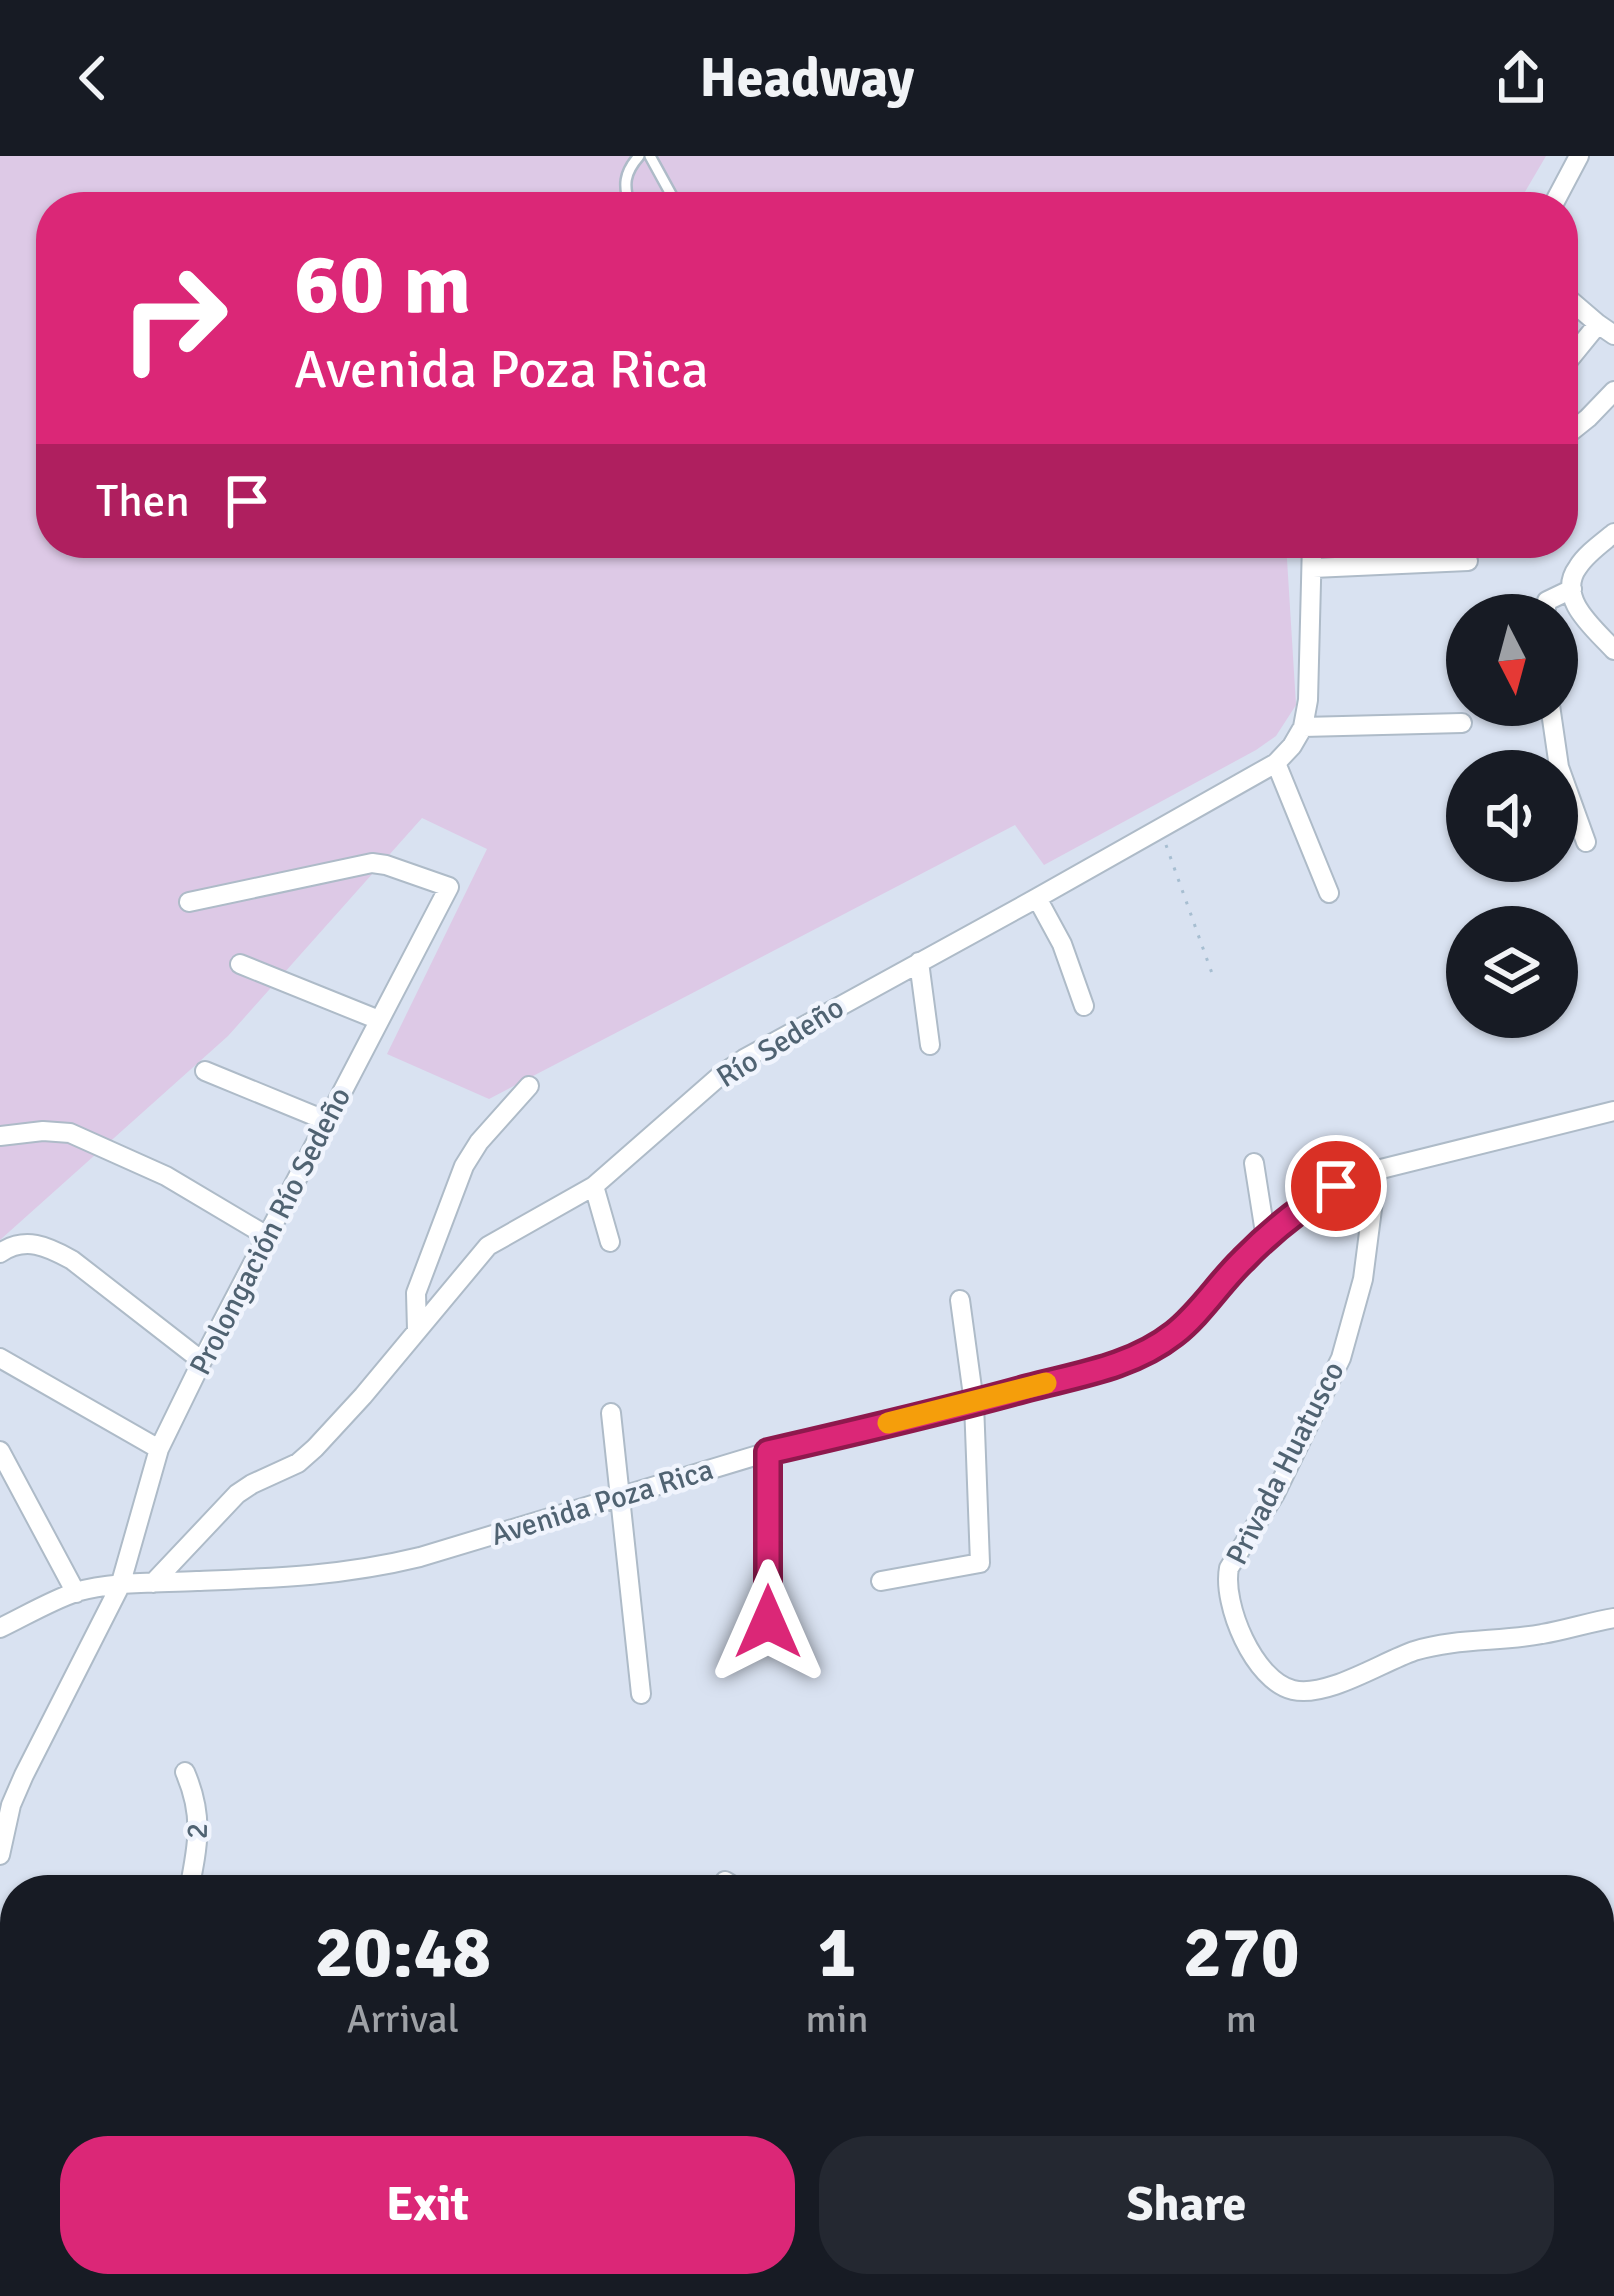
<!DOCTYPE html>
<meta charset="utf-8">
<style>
body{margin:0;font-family:Signika,sans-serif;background:#242831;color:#f1f3f6;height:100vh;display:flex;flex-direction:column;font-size:45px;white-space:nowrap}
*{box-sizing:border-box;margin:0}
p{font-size:39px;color:#9ea1a6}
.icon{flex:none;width:66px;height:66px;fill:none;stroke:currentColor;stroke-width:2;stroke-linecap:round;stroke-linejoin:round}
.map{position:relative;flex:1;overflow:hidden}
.drawer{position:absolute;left:0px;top:1719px;width:1614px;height:423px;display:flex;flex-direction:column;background:#171b24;border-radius:48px 48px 0 0;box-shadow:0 3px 9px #0004}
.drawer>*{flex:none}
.hud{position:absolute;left:36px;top:36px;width:1542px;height:366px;border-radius:48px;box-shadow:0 3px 9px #0004;background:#db2777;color:#fff;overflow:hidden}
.needle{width:78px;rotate:174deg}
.tools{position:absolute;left:1446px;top:438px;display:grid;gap:24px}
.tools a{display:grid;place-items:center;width:132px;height:132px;border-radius:50%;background:#171b24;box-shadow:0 3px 9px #0004;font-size:60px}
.pin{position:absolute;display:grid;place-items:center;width:102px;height:102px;color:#fff;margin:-51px;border:6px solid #fff;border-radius:50%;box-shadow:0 3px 12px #0007}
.me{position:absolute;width:132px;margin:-66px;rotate:0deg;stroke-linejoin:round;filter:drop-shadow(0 0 9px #0008)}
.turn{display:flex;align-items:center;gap:42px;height:252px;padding:0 60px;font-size:54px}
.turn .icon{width:156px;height:156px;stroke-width:2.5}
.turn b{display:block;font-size:84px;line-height:102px}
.then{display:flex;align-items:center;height:114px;padding:0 60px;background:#0003;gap:24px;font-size:45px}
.eta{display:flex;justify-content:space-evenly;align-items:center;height:204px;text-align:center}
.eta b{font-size:72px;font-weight:700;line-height:84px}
.cta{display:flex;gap:24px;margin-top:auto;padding:24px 60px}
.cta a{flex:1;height:138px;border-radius:48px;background:#db2777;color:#fff;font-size:48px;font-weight:700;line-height:138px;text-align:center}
.cta a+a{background:#242831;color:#f1f3f6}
header{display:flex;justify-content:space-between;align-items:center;height:156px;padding:0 60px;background:#171b24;font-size:54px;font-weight:700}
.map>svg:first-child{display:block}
.residential{fill:#d9e2f1;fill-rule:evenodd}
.green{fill:#ddc9e6}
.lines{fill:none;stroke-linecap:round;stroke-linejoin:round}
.lane-casing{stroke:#aebbc8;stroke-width:14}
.street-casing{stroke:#aebbc8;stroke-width:22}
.path{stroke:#a7bed1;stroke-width:3;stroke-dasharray:3 9;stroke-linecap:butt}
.lane{stroke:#fff;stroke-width:9}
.street{stroke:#fff;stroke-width:18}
.route-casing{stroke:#8e194d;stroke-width:30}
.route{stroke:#db2777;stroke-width:21}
.slow{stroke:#f59e0b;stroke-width:21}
.labels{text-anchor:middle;stroke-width:9;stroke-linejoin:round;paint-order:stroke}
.street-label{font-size:30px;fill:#506372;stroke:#f0f4fd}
</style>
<header><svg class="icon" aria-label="back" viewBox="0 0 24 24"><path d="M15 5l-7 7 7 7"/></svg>Headway<svg class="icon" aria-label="share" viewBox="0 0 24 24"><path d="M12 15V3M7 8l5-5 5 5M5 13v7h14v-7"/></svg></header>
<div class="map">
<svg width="1614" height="2140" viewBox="0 0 1614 2140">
<rect width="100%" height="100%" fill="#eaeffa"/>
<path class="residential" d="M0,0H1614V2140H0ZM51,51H1563V387H51ZM1467,459H1557V549H1467ZM1467,615H1557V705H1467ZM1467,771H1557V861H1467ZM15,1734H1599V2127H15Z"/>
<path class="green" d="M0,0H1546L1516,51H51V387H1286L1296,549L1276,580L1256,594L1044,709L1015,669L489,943L387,898L487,693L422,662L228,880L0,1084Z"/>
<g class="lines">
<defs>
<path id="lane" d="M650,0L678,51
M630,51C623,29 624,17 639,0"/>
<path id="street" d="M1552,51L1579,0
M1563,138L1598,168L1614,179
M1563,211L1598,168
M1563,282L1588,262L1614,235
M1614,377C1602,387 1586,398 1578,411C1555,442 1595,473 1614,494
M1313,412L1468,405
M1545,459L1547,445L1572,433
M1550,549L1559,611L1586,686
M1303,571L1462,567
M1276,607L1329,737
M1037,742L1062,788L1084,850
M919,806L930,889
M240,808L379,864
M205,915L327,965
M0,980L43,975L70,977L166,1020L267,1080
M1254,1007L1266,1083
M1377,1014L1363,1123L1341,1202L1275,1338L1229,1412C1222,1448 1254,1525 1293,1534C1327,1542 1382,1506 1414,1495C1456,1482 1500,1486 1542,1478C1566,1474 1590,1466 1614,1462
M594,1030L610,1086
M0,1097C25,1080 47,1090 72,1104L202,1205
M417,1174L416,1137L464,1010L479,986L529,930
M0,1202L159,1293
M611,1257L641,1538
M0,1295L76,1437
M768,1296V1466
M881,1425L980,1407L974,1247L960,1144
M153,1427L237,1338L252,1328L298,1307L315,1292L363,1240L488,1090L594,1030L722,918L744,903L1037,742L1276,607L1292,590L1303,571L1308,544L1312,387
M0,1472C25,1460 50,1445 76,1436C112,1425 160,1427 197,1425C276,1422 342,1420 420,1401L768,1296L974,1247L1118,1208L1146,1196L1175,1177L1242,1105L1316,1042L1336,1030L1377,1014L1614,955
M185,1616C204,1660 198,1689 189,1734
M0,1699L11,1649L24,1619L120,1430L159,1293L202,1205L449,731L386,709L372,707L189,746
M725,1725L740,1734
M0,1902H15
M0,2007L15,2005
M1599,2111L1614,2101
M1118,2127L1128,2140
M46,2140V2127
M1255,2140L1259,2127
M1558,2140L1576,2127"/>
</defs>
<use href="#lane" class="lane-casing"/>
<use href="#street" class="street-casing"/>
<path class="path" d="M1166,689L1214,823"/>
<use href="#lane" class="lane"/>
<use href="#street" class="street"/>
</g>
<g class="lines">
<defs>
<path id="route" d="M768,1466V1296C855,1276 942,1256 1028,1232C1077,1219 1132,1211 1174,1178C1200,1158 1219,1127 1243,1104C1270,1076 1303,1050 1336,1030"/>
</defs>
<use href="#route" class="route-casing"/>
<use href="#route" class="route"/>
<path class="slow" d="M888,1267L1046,1227"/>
</g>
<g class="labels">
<g class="street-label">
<text transform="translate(780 886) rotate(-32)" y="10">Río Sedeño</text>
<text transform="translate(270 1075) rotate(-63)" y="10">Prolongación Río Sedeño</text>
<text transform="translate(1285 1307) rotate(-63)" y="10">Privada Huatusco</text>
<text transform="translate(602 1346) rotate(-17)" y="10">Avenida Poza Rica</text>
<text transform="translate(197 1675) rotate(-89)" y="10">2</text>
</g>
</g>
</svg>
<div class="tools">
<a><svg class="needle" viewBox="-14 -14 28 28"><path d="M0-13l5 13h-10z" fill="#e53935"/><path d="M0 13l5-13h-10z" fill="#9ea1a6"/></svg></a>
<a><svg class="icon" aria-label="sound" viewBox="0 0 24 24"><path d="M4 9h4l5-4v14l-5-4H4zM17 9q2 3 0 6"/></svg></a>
<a><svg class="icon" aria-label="layers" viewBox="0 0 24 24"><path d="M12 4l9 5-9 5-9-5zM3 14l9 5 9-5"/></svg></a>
</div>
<div class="pin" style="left:1336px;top:1030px;background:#d93025"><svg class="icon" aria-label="arrive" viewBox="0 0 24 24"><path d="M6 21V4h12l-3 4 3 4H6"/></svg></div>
<svg class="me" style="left:768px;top:1466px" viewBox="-20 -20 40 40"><path d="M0-17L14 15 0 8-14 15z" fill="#db2777" stroke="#fff" stroke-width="4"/></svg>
<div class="hud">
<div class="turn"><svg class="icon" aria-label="right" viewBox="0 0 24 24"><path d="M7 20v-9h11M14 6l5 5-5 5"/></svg><div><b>60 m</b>Avenida Poza Rica</div></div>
<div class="then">Then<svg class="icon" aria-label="arrive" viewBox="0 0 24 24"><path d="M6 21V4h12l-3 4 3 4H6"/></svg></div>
</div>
<section class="drawer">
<div class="eta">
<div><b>20:48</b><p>Arrival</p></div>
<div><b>1</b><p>min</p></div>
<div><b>270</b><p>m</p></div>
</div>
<div class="cta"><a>Exit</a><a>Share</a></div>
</section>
</div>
